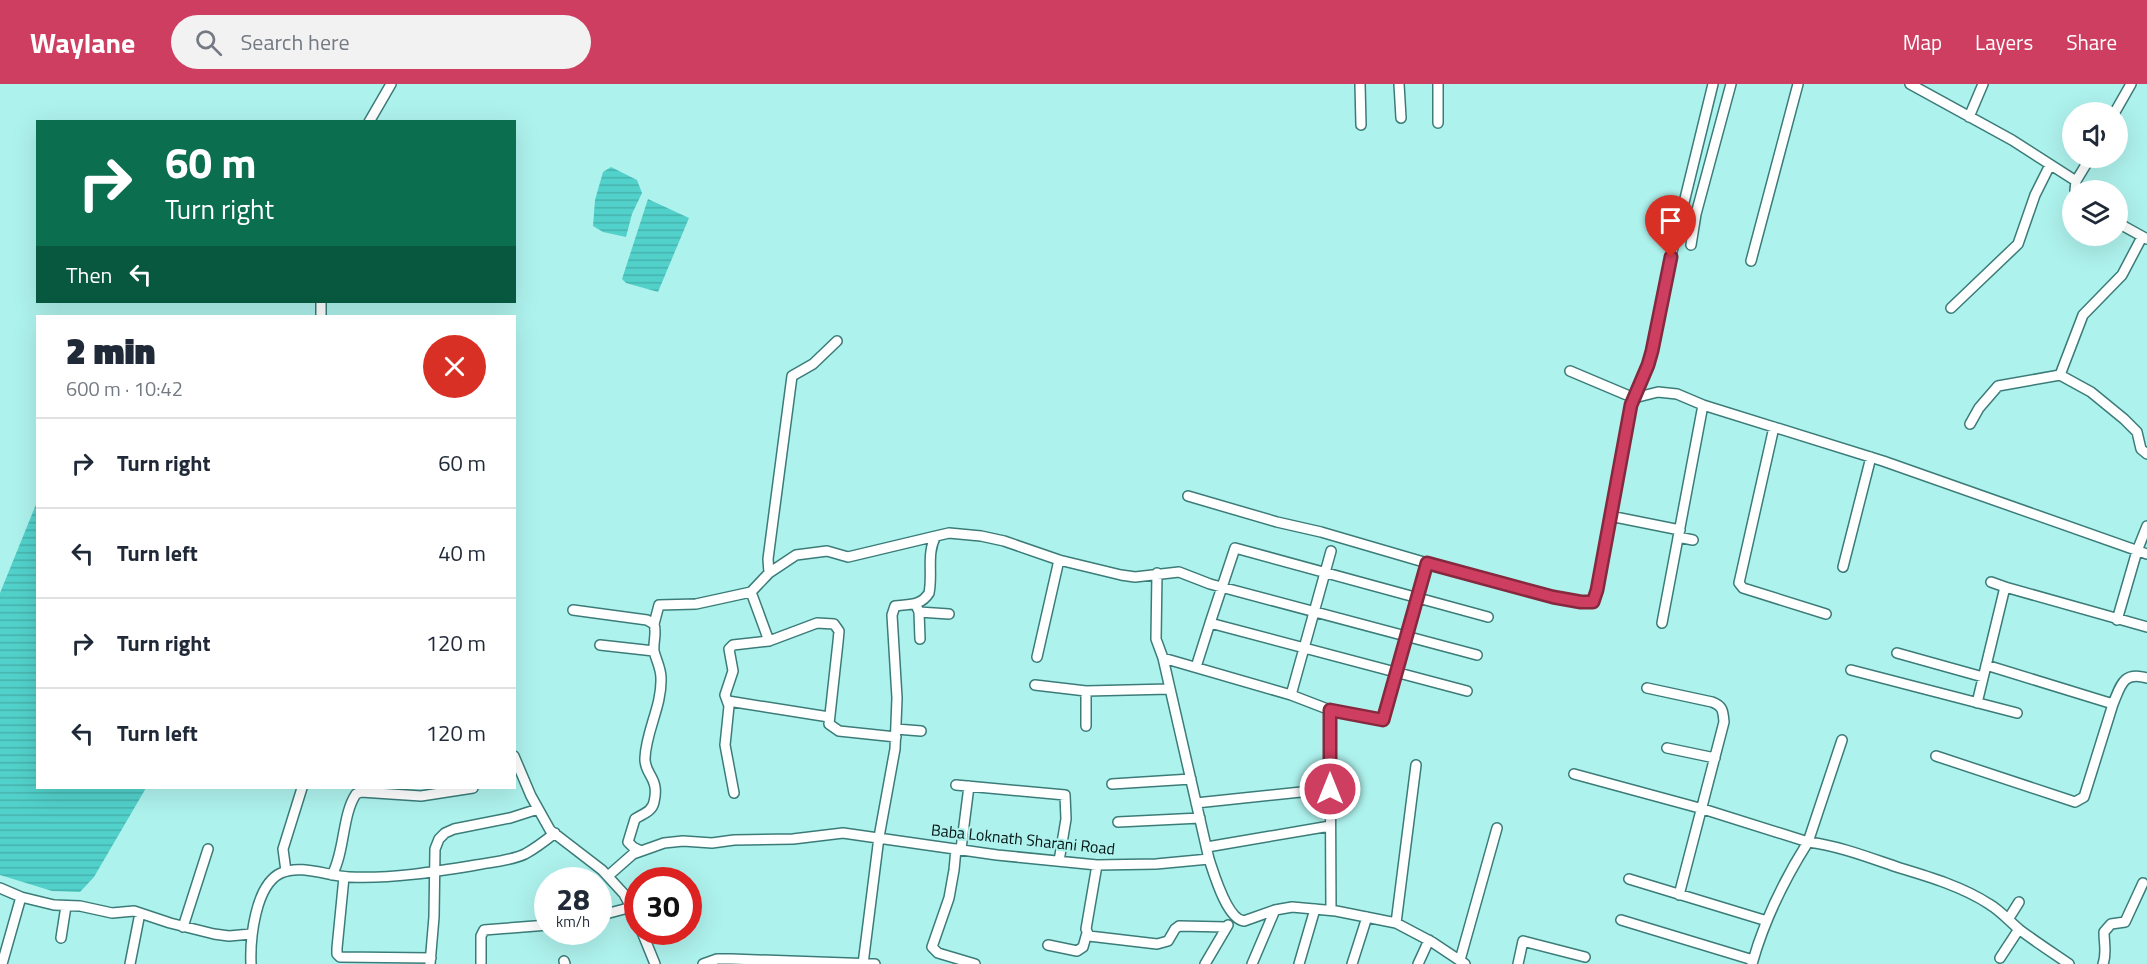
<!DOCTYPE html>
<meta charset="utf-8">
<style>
body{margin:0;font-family:"Titillium Web",sans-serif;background:#f2f2f3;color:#1f2937;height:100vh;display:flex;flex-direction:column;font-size:22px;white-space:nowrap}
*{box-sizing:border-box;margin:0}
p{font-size:20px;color:#747a83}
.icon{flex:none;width:33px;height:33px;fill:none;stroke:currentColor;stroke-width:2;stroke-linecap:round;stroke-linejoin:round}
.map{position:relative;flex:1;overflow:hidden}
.details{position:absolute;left:36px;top:231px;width:480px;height:474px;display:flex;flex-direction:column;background:#fff;border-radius:0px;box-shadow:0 6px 24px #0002}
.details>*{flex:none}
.banner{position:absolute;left:36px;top:36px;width:480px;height:183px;border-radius:0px;box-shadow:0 6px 24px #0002;background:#0b6e4f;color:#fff;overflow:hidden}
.tools{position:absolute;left:2062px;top:18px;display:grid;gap:12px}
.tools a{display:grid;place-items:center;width:66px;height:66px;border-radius:50%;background:#fff;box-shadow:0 6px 24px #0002;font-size:30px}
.speed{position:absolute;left:534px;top:783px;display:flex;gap:12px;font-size:30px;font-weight:700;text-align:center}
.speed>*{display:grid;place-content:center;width:78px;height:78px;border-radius:50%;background:#fff;box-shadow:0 6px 24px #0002;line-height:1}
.speed small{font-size:15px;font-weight:400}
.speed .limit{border:9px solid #d22;background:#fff;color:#111}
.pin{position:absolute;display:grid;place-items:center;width:51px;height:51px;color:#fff;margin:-62px -26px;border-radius:50% 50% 50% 0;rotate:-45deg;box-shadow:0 0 6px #0007}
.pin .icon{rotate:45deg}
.me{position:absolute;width:66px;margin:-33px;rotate:0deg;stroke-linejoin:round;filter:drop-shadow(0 0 4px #0008)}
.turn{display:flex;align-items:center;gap:21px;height:126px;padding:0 30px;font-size:27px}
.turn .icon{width:78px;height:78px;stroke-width:2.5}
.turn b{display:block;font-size:42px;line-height:51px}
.then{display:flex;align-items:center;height:57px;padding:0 30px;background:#0003;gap:12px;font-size:22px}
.round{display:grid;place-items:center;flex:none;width:63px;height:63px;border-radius:32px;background:#f2f2f3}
.summary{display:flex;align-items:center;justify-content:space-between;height:102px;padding:0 30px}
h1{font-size:36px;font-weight:800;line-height:45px}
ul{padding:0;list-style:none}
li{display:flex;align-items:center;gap:18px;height:90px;padding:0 30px;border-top:2px solid #e0e1e3}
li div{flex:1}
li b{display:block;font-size:22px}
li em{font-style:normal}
header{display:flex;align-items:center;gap:36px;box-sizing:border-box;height:84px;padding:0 30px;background:#ce3e60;color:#fff}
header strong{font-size:28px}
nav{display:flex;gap:33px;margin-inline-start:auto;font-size:21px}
.search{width:420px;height:54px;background:#f2f2f3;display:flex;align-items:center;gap:15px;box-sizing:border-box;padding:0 21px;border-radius:33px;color:#747a83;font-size:22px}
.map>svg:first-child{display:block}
.water{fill:url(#water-rules)}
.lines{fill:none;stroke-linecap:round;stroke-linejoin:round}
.minor-casing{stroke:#3b7c79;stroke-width:12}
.minor{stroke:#fff;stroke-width:9}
.route-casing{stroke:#86283e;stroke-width:15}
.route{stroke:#ce3e60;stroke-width:10}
.labels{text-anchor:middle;stroke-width:4.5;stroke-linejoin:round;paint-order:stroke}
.street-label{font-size:16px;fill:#001110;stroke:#aef2ed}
</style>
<header>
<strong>Waylane</strong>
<div class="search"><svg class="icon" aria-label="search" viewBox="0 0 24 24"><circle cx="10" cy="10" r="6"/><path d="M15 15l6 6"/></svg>Search here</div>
<nav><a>Map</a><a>Layers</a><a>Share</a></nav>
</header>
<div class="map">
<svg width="2147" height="880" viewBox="0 0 2147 880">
<defs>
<pattern id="water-rules" width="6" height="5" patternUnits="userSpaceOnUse" patternTransform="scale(1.5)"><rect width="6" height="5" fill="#52d1cb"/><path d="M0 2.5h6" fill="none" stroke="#46b2ad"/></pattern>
</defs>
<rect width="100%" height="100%" fill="#aef2ed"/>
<path class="water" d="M611,83L637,96L642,109L632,130L626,153L603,148L593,142L595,116L603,88Z
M648,115L689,134L658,208L626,199L622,195Z
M37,418L38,704H146L94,793L80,808L52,807L0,791V509Z"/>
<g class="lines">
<defs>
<path id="minor" d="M1360,0L1361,41
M1399,0L1401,34
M1438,0V39
M1910,0L2012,56L2076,97
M2115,28L2131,0
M1969,33L1983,0
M369,38L391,0
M2075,106L2076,97L2090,74
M2118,139L2147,155
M2142,153L2122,191L2083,231L2060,291L2091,308L2124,335L2137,348L2141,365L2147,370
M1691,161L1696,130L1731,0
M1751,177L1798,0
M1951,224L2018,160L2035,111L2050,81
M321,232V218
M1570,287L1634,314L1658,308L1677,310L1703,321L1883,377L2147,470
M1970,340L1979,324L1998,302L2060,291
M1774,343L1739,499L1743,504L1826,530
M1188,412L1277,438L1321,448L1475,493L1553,513L1581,518H1593L1597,506L1631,321L1648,281L1652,267L1669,180L1713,0
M1610,432L1680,446
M1678,453L1693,456
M1843,483L1871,373
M769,489L768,475L792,292L813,280L837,257
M1157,489L1156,555L1163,574L1209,775C1214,790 1227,835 1244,837L1275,826L1292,823L1336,827L1396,839L1432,858L1465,880
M1991,498L2005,503
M751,508L769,557
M916,521L919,528L949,530
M573,526L647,536L654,540C657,549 653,558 654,567C656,576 661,584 661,594C662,622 646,647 645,674C644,691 660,693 654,718C652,728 642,730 635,735L628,758L633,763L641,767
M919,528L920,555
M2117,536L2137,467L2147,442
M1210,539L1235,464L1488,533
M1662,539L1703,321
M654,540L659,521L696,520L751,508L769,489L796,471L827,467L848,473L936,452
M600,561L654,567
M1897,569L1983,593
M1037,573L1059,476
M1163,574L1291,611L1330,626L1383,636L1427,479
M1986,581L2113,620C2121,601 2123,587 2147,594
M1196,583L1210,539L1467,607
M1851,586L2017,629
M1035,601L1086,607L1170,605
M1647,604L1712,618C1723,622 1723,627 1724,638L1679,811
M1086,607V642
M1291,611L1331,467
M728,617L829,633
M1977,619L2005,503L2147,543
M1330,626L1331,826
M896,645L921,647
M1667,664L1715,674
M514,672L531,712L550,746L602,786L624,810L638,836
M1936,672L2075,718L2084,713L2113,620
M1574,690L1703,725L1808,758L1842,656
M1112,700L1191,695
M956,701L1065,711L1066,735L1059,777
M734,709L725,661L729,622L725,611L733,587L729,565L733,561L769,557L817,539L834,540L839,547L838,558L829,640L839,647L896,653
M1196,719L1330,705
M1118,738L1200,734
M1207,763L1330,742
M956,765L954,786L949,814L932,863L938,869L975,880
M961,765L969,702
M1097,781L1086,845L1089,852L1157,860L1168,857L1175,845L1179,842L1226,843
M286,787L283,765L302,704
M332,791C345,767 342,731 356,710L361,708L421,712L473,704
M608,792L633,770L664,759L683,757L712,759L734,756L793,755L843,749L997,771L1097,781L1156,780L1209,775
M344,793L337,864V870L340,873L431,874
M1629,795L1767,837
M0,804L21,813L54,821L80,822L112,829L134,827L170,839L214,850L229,852L251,850
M598,832L632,823
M2009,834L2019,818
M1621,836L1753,876
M1396,839L1416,681
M183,843L208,765
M642,848L655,880
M61,854L66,822
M1048,861L1077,867L1083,863L1087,849
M2000,874L2019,845
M1460,876L1497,744
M564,877L565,880
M2,880L21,813
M130,880L140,829
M251,880C250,855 255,801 281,789C301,780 328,792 349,793C391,795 434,788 476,781C492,778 510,777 525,770C536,764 545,757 555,749
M430,880L434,833L435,765L439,755L445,749L454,745L510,734L538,725
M481,880V852L484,846L548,841
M703,880L717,875H731L875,880
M863,880L879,753L895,665L897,614L892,531L895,522C909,520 921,522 929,509C933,490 926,469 936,452L949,449L981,452L1004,457L1059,476L1121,491L1135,493L1179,488L1210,500L1477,571
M1205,880L1228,841
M1252,880L1275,826
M1299,880L1315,825
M1352,880L1367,833
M1418,880L1429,856
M1518,880L1523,857L1585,873
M1752,880C1764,837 1784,796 1808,758C1840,762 1870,774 1900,784C1930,793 1963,803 1989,820C2001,827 2010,838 2020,846C2036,858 2053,869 2069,880
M2103,880C2107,869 2104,860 2104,848L2111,840L2125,838L2143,799"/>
</defs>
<use href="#minor" class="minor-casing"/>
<use href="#minor" class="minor"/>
</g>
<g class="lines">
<defs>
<path id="route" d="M1330,705V626L1383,636L1427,479L1553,513L1581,518H1593L1597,506L1631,321L1648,281L1652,267L1671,173"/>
</defs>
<use href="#route" class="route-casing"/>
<use href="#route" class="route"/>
</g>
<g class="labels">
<g class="street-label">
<text transform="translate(1023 755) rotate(6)" y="6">Baba Loknath Sharani Road</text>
</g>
</g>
</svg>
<div class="tools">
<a><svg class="icon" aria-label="sound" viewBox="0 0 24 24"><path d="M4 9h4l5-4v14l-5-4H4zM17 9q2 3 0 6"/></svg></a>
<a><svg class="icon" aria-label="layers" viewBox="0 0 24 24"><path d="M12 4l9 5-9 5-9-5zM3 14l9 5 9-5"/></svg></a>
</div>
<div class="speed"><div>28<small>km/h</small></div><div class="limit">30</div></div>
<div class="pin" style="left:1671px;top:173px;background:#d93025"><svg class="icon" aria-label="arrive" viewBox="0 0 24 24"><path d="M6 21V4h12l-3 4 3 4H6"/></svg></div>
<svg class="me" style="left:1330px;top:705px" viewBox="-20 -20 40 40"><circle r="17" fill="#ce3e60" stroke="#fff" stroke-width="3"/><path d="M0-11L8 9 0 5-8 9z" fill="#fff"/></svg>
<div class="banner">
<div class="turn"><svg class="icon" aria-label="right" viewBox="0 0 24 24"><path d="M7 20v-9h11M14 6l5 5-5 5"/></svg><div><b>60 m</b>Turn right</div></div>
<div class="then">Then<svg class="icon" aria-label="left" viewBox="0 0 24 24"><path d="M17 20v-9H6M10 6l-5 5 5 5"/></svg></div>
</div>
<section class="details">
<div class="summary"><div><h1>2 min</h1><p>600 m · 10:42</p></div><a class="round" style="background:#d93025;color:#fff"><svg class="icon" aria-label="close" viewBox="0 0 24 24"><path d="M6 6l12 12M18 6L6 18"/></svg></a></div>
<ul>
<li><svg class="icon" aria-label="right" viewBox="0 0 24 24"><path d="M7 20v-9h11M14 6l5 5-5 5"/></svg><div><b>Turn right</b></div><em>60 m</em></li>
<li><svg class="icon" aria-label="left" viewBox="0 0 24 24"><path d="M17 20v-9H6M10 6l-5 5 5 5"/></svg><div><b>Turn left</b></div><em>40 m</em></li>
<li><svg class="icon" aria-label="right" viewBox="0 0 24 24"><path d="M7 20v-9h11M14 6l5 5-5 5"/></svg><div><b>Turn right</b></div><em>120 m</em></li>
<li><svg class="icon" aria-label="left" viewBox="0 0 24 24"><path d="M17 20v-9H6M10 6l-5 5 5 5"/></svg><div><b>Turn left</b></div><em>120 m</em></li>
</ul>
</section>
</div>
